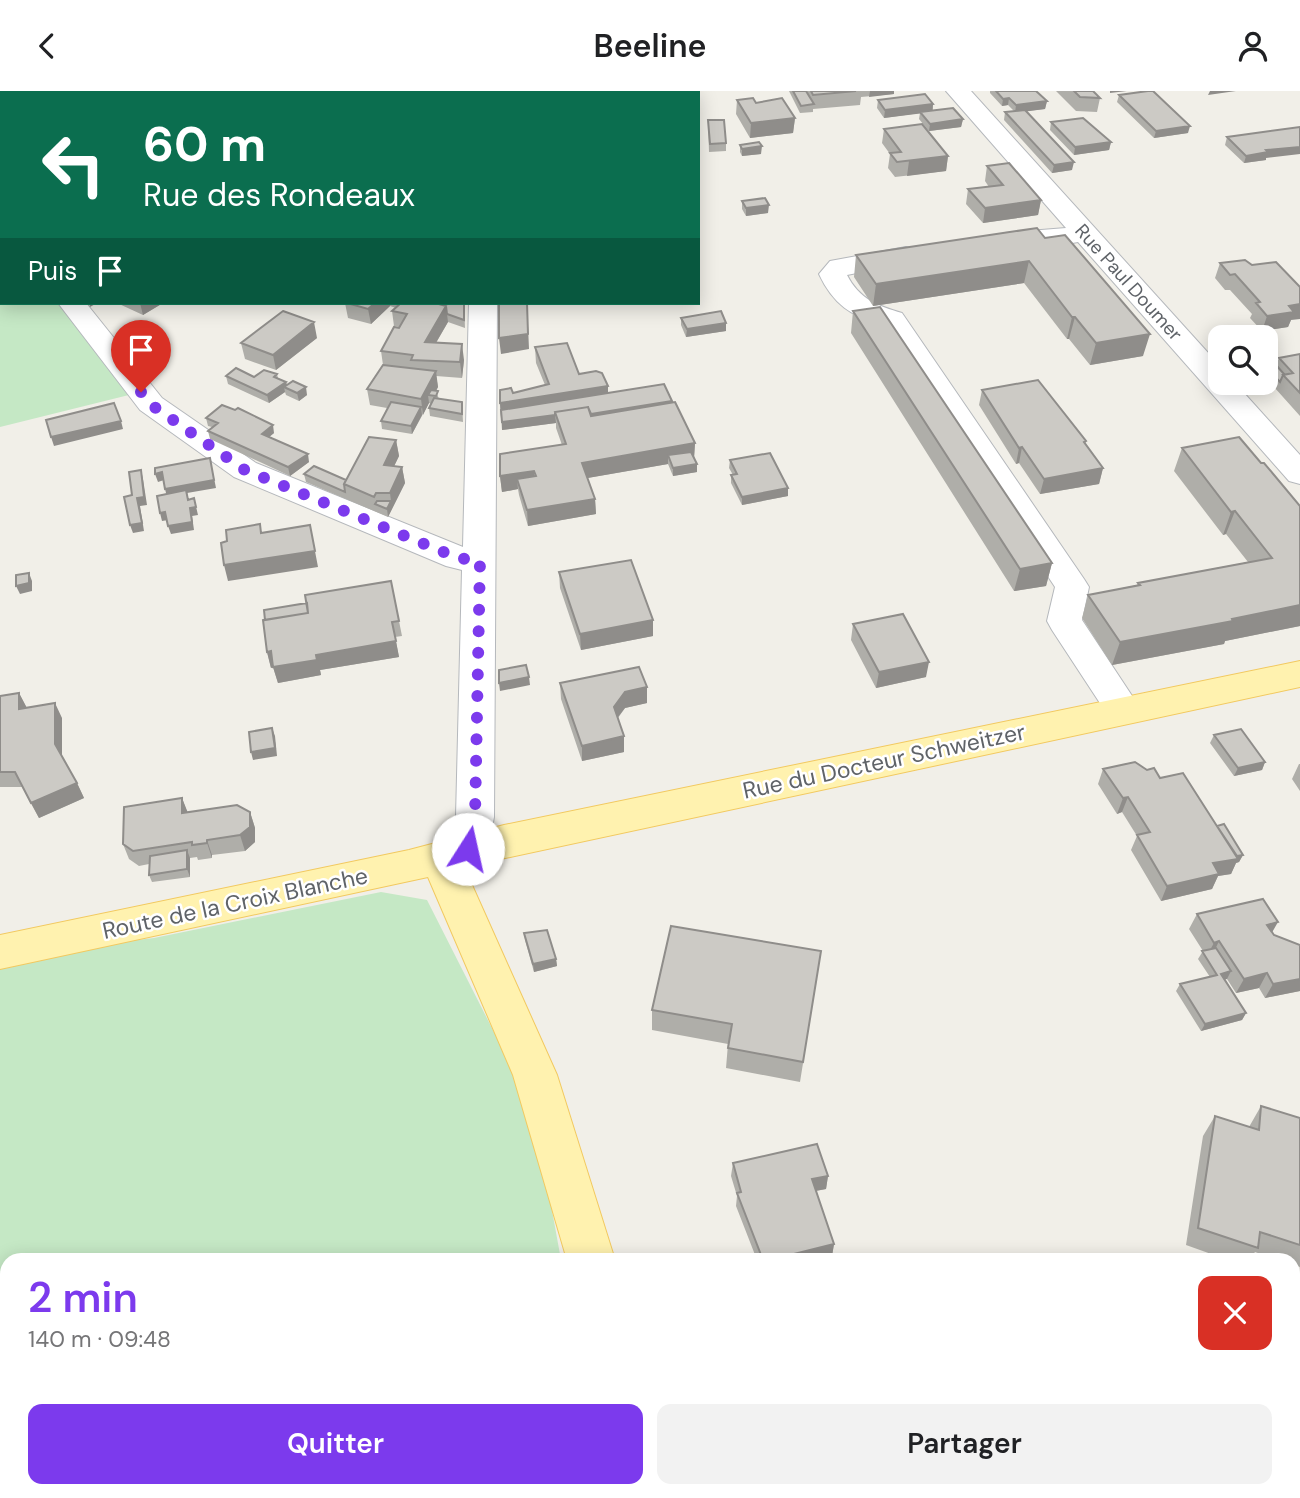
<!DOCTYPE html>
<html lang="fr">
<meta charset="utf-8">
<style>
body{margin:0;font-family:"DM Sans",sans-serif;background:#f2f2f2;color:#202124;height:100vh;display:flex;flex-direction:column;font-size:26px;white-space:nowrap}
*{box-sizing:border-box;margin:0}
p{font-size:23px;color:#757577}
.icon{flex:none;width:38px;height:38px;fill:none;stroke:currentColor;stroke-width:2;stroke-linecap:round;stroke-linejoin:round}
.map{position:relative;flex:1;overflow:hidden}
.panel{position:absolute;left:0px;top:1162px;width:1300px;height:245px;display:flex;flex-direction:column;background:#fff;border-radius:21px 21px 0 0;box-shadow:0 4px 18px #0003}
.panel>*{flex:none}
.top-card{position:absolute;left:0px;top:0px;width:700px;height:214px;box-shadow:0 4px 18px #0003;background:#0b6e4f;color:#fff;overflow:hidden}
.buttons{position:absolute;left:1208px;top:234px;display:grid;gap:14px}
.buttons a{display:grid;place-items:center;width:70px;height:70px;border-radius:14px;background:#fff;box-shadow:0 4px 18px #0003;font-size:35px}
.pin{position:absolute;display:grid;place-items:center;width:60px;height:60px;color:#fff;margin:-72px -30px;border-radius:50% 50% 50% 0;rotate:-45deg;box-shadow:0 0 7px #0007}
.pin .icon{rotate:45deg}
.me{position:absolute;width:77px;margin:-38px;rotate:10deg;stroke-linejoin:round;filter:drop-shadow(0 0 5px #0008)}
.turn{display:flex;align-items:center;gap:24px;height:147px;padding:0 28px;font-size:32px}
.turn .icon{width:91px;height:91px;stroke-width:2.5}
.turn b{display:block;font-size:49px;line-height:60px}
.then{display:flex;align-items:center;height:66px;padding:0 28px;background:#0003;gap:14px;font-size:26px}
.round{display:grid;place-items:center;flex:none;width:74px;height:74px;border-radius:14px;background:#f2f2f2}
.overview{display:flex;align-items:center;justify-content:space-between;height:119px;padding:0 28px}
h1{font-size:42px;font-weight:600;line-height:52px;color:#7c3aed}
.action{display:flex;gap:14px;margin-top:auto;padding:14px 28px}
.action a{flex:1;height:80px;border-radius:14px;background:#7c3aed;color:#fff;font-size:28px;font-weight:600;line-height:80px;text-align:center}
.action a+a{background:#f2f2f2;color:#202124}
header{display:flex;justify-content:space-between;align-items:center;height:91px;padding:0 28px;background:#fff;font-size:32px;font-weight:600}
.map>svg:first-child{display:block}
.green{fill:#c5e8c5}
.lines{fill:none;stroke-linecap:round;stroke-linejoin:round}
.minor-casing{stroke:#b5b8bc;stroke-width:2}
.major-casing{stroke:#f2c960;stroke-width:2}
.minor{fill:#fff;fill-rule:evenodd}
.major{fill:#fff2af;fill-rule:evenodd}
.wall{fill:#afaea9}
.shaded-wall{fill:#8f8d8a}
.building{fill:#cccac5;stroke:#8f8d8a;stroke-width:2}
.route{stroke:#7c3aed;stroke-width:12;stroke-dasharray:0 21.6}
.labels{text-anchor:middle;stroke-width:5;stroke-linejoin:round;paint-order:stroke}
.far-street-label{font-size:19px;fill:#5f6368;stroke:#fff}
.street-label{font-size:23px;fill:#5f6368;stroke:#fff}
</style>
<header><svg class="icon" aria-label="back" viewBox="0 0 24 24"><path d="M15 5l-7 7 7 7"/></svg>Beeline<svg class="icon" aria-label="person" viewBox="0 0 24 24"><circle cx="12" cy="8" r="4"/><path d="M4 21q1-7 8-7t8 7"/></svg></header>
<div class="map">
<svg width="1300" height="1407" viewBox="0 0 1300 1407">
<rect width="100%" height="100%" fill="#f1efe8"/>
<path class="green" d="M0,117L2,212H73L141,301L0,336Z
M381,801L427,809L534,1020L561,1169H7V1400H604L605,1407H0V865L154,847Z"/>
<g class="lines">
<defs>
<path id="minor" d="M509,0H533V2H509Z
M946,0H971L1220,275V292H1235L1300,364V393L1289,390L1078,151L1055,155L1005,154L1001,148L1005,142L1066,137Z
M0,111L2,112V129L0,128Z
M906,156L916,158L919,164L916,170L847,184C859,208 878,215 902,222L1084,488L1089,496L1082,529L1142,620L1137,629L1124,633L1111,629L1052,539L1047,530L1055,496L882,234C851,225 833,213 819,183L830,170Z
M58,212H86L162,307L256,372L463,456L469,212H497L494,726L488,758L482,769L468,774L454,769L448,758L456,726L462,479L446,475L234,386L140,319Z"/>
<path id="major" d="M1300,570V596L464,776L557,984L615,1169H567L513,984L428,786L0,878V844L409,759L504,734Z
M631,1400H685L687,1407H633Z"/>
</defs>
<use href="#minor" class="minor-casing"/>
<use href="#major" class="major-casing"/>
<use href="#minor" class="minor"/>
<use href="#major" class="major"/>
</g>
<path class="wall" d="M533,0H575V2H533Z
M789,0H894V3L861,6L860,14L813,18V21L800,22Z
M990,0H1036L1047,10L1045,18L1027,20L1072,79L1052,82L1004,29L1005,21L1014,20L1008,14L1002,15L990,2Z
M1056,0H1093L1100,7L1097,21L1076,20Z
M1119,4L1188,42L1154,47L1117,11Z
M737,9L756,12L795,27L793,42L750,47L736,23Z
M878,9L933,13V19L963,28L961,36L929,40L919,28L920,22L884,27L877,17Z
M708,29L726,52V60L709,61Z
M1051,31L1111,51L1109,59L1074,64L1050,39Z
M884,38L948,65L946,80L895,86L888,77L890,63L882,52Z
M1227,46L1266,67V69L1244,72L1225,54Z
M740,54L761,63L742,65L740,61Z
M987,75L1041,109L1038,124L983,132L966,113L968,98L989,96L985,90Z
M742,110L768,122L746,125L742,118Z
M1037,137L1143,265L1090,274L1069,248H1067L1024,192L873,215L854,186L856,164Z
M1245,169L1291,229L1288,236L1262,240L1250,227L1252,223L1230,199H1225L1215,187L1220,172Z
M117,212H163L143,224Z
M345,212H464L465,237L448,231L436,252L464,269L462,287L436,285L438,296L436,300L439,308L462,311L463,331L430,325L429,317L431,313L429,312L412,343L382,338L381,330L387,317L370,314L367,298L383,274L381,260L399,236L394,235L392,220L396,217L390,215L371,233L348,227Z
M853,220L1052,472L1046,495L1014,500L851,242Z
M681,227L726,240L686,246L681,234Z
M317,247L276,279L245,268L241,252Z
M125,254L161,263L136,273L128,262Z
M535,256L579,283L608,295V302L672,312L695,352L694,366L697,373V381L673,385L668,373L587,387L595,408L596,423L528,435L519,404L518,398L502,401L500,385L562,354L556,337V332L502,339L500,312L513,302L545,294L536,272Z
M1300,263V325L1265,286L1266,276L1276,274L1279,267Z
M277,283L278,287L286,291L287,294L307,304L299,310L286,304L285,301L269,312L228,293L226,285L254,286Z
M982,299L1086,350V354L1103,377L1099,393L1040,403L1019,372L1016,373L979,314Z
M206,327L274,342L269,346L309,371L290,385L210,348L208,340L212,336L208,335Z
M396,349L399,365L394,375L402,376L405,392L388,426L306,391L304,383L346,389Z
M1182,357L1261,372L1300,415V535L1225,550L1224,553L1112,574L1082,527L1088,504L1137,494L1138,492L1248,471L1226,443L1223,444L1174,380Z
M730,369L788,405L742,414L731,392V384H733L729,377Z
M559,481L653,529V545L581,559L560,497Z
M391,490L402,545L395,546L399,566L320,579L321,584L278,592L273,576L271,577L267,561L307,512Z
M853,533L926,586L876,597L851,549Z
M560,592L647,612L625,617L618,627L624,645V661L582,670L561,608Z
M19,602L26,616L62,627V665L77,692L84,707L39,727L22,696H0V605Z
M1214,644L1265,671L1262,679L1234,685L1210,652Z
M1299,673H1300V700L1292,688Z
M1103,678L1160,687L1217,735L1243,764L1239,771L1236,772L1231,783L1218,785L1212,798L1161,810L1131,759L1137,745L1122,721L1117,723L1098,693Z
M182,707L187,721H250L255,737V751L245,760L212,764V767L198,769L197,766L190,767V786L152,791L149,784V773L139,775L129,768L123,753Z
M1197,823L1272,842L1274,844L1300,854V900L1265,907L1259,897L1236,902L1227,888H1225L1246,922L1242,929L1201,940L1176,900L1180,893L1210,886L1198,868L1203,860L1189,838Z
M524,842L556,868L557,875L534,881L525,849Z
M821,860L800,991L726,977L728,953L652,939V919Z
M1261,1015L1300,1027V1176L1293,1174V1169H1278L1255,1161L1249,1169H1228L1186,1154L1203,1045L1215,1025L1249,1036Z
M733,1072L828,1085L826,1098L816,1100L834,1153L832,1165L817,1169H757L736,1115L737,1105L731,1085Z"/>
<path class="shaded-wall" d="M870,0H894V3L869,6Z
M1110,0H1127L1110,2Z
M1210,0H1236L1208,4Z
M1009,7L1008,14L1002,15L1003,8Z
M1047,10L1045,18L1015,22L1016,14Z
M933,13L932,21L884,27L885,19Z
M795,27L793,42L750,47L751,32Z
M963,28L961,36L929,40L930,33Z
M1190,35L1188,42L1154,47L1156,40Z
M1111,51L1109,59L1074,64L1075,56Z
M762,55L761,63L742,65V58Z
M1300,56V63L1266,67V69L1244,72L1246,65L1266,59Z
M948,65L946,80L907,85L909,70Z
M1074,71L1072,79L1052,82L1054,74Z
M1041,109L1038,124L983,132L985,117Z
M769,114L768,122L746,125V117Z
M1029,170L1024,192L873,215L876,193Z
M89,212H97L90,216Z
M140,212H163L143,224Z
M375,212H390V215L371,233L368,218Z
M527,212L529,258L501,263L499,247Z
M1300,213V228L1291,229L1288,236L1262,240L1267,225L1289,215Z
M446,215L448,231L427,267L425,251Z
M1072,226H1075L1069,248H1067Z
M314,231L317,247L276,279L273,264Z
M726,232V240L686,246L687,238Z
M1150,243L1143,265L1090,274L1096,252Z
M462,253L464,269L462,287L460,271Z
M158,255L161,263L136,273L134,265Z
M436,280L438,296L433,305L428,304L429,312L423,324L421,308Z
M286,291L288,298L284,296L285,301L269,312L267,304Z
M608,295V311L501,327L500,312Z
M306,296L307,304L299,310L297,302Z
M672,310V318L562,328Z
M421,316L422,324L412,343L411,335Z
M555,324L556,332L502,339V331Z
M121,330L123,338L54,355L51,346Z
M273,334L274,342L263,351L262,343Z
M396,349L399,365L387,390L384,374Z
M695,352L694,368L668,364V373L582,388V372Z
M1022,356L1019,372L1016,373L1019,357Z
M308,363L309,371L290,385L288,376Z
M210,367L216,397L187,402L190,417L167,406L165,398Z
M697,373V381L673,385V377Z
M402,376L405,392L388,426L387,418L391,410L390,402Z
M1103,377L1099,393L1040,403L1044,388Z
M141,379L143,388L147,414L140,415L144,440L133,442L130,434L137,407Z
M534,380L535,396L517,388L518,398L502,401L500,385Z
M162,381L164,389L158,391L155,383Z
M788,397V405L742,414V406Z
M194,407L198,424L192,425L194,439L171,443L168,435L190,417Z
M595,408L596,423L528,435L527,419Z
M1235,420L1226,443L1223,444L1231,421Z
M165,421L168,429L162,430L160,422Z
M310,434L318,476L228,490L224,474Z
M1052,472L1046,495L1014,500L1020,478Z
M29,482L32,490V500L20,503L16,495Z
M1300,514V535L1225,550L1224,553L1112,574L1120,551Z
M653,529V545L581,559L580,543Z
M396,550L399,566L320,579L321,584L278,592L273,576L271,577L267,561L271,560L316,564Z
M929,571L926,586L876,597L879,581Z
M529,586L530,594L500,600L499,592Z
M647,596V612L625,617L614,631V616L625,601Z
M19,602L27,617L19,618Z
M55,612L62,627V668L55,653Z
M272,637L275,645L277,665L253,669L251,661Z
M624,645V661L582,670V655Z
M1265,671L1262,679L1234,685L1238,677Z
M77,692L84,707L39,727L31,712Z
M1128,706L1122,721L1117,723L1123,707Z
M182,707L188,722H182Z
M250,721L255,737V751L245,760L240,744Z
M207,749L212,764V767L207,752Z
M187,759L190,767V786L187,778Z
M1243,764L1239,771L1236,772L1231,783L1218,785L1212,798L1161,810L1167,795L1213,772L1230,767Z
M1278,831L1270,845L1267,834Z
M1219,850L1212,865L1206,866L1214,852Z
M556,868L557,875L534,881L533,873Z
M1231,880L1227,888L1218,890L1221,883Z
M1267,882L1259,897L1236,902L1244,888Z
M1300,888V900L1265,907L1273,893Z
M1246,922L1242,929L1201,940L1205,933Z
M828,1085L826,1098L809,1101L812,1088Z
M834,1153L832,1165L817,1169H770Z"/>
<path class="building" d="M0,0H5V2H2V11H0Z
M445,0H504V2H444Z
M533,0H562V2H533Z
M793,0H806L814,13L801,15Z
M811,0H856L813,4Z
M996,0H1036L1047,10L1016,14L1009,7L1003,8Z
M1074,0H1093L1100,7L1080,6Z
M1148,0H1153L1190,35L1156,40L1119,4Z
M925,3L933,13L885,19L878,9Z
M753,7L756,12L782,7L795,27L751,32L737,9Z
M953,17L963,28L930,33L920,21Z
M1025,19L1074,71L1054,74L1005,21Z
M1083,27L1111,51L1075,56L1051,31Z
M708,29H724L726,52L710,53Z
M922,33L948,65L897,71L890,62L901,61L884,38Z
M1300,36V56L1266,59L1268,61L1246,65L1227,46Z
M0,37H2V51L0,52Z
M759,51L762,55L742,58L740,54Z
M0,60H2V95L0,92Z
M1009,72L1041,109L985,117L968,98L1003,94L987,75Z
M765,107L769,114L746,117L742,110Z
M1037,137L1045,147L1065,144L1150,243L1096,252L1075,226H1072L1029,170L876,193L856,164Z
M1245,169L1252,174L1276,171L1300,196V213L1289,215L1294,221L1267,225L1256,212L1260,211L1235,183L1230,184L1220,172Z
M347,212H375L368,218Z
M401,212H435L446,215L425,251L462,253L460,271L411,269L413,264L381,260L394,236L399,237L407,223L392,220Z
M435,212H464V229L447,223L446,215Z
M499,212H527L528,243L499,247Z
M880,216L1052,472L1020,478L853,220Z
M283,220L314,231L273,264L241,252Z
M721,220L726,232L687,238L681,227Z
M144,242L158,255L134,265L125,254Z
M567,252L579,283L596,280L602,282L608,295L500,312V299L511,297L513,302L549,293L535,256Z
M1300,263V302L1283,284L1293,282L1279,267Z
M383,274L436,280L421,308L367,298Z
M1276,274L1284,283L1283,284L1280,291L1266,276Z
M236,277L254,286L264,279L277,283L274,286L286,291L267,304L226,285Z
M1038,289L1086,350L1084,351L1103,377L1044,388L1022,356L1019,357L982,299Z
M293,290L306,296L297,302L284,296Z
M664,293L672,310L591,323L588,316L555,321V324L502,331L501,319Z
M431,299L438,300L436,305L428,304Z
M434,307L462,311V323L429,317Z
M391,311L421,316L411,335L381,330Z
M675,311L695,352L582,372L595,408L527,419L517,388L536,385L534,380L500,385V363L566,353L555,321L588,316L591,325Z
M114,312L121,330L51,346L46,329Z
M222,314L235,319L238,317L273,334L262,343L308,363L288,376L208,340L218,332L206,327Z
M369,346L396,349L384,374L402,376L390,402H376L374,406L344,393Z
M1239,346L1261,372H1264L1300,415V514L1232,528L1233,530L1120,551L1088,504L1140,494L1138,492L1272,467L1235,420L1231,421L1182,357Z
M691,361L697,373L673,377L668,364Z
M770,362L788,397L742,406L731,384L737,383L730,369Z
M210,367L214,389L165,398L162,381L155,383V377Z
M314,375L346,389L344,393L345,401L304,383Z
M141,379L144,406L137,407L142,432L130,434L124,406L132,404L129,381Z
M186,399L188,409L194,407L196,416L190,417L192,431L168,435L165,421L160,422L157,405Z
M377,410H391L387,418L375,413Z
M260,433L261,442L310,434L315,460L224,474L221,452L227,450L226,439Z
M631,469L653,529L580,543L559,481Z
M29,482V492L16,495V484Z
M391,490L399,530L392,531L396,550L316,564L317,569L273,576L271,560L267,561L263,529L308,522L305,504Z
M307,512L308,522L265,529L264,519Z
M903,523L929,571L879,581L853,533Z
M526,574L529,586L499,592V579Z
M639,576L647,596L625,601L614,616L624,645L582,655L560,592Z
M19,602V618L55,612V653L77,692L31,712L15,681H0V605Z
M272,637L275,657L251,661L249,641Z
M1241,638L1265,671L1238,677L1214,644Z
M1135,671L1147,679L1154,677L1160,687L1183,682L1238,768L1213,772L1219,783L1167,795L1137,744L1150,741L1128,706L1123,707L1103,678Z
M182,707V722L237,714L250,721V736L240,744L207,749V752L192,754V751L133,760L123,753L124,716Z
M1224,733L1243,764L1237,765L1217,735Z
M187,759V778L149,784L150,765Z
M1263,808L1278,831L1267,834L1274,844L1300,854V888L1273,893L1267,882L1244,888L1219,850L1214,852L1197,823Z
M671,835L821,860L803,971L728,957L732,933L652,919Z
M547,839L556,868L533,873L524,842Z
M1216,857L1231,880L1221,883L1246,922L1205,933L1180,893L1217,884L1202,860Z
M1261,1015L1300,1027V1154L1260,1141L1258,1157L1198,1137L1215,1025L1259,1039Z
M817,1053L828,1085L812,1088L834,1153L770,1169H763L737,1102L741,1101L733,1072Z"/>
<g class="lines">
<path class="route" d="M141,301L150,313L245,379L458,467L480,470L475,726L468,758"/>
</g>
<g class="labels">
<g class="far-street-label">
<text transform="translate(1129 191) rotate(48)" y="7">Rue Paul Doumer</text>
</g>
<g class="street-label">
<text transform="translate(884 670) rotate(-12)" y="8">Rue du Docteur Schweitzer</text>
<text transform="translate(235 812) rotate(-12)" y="8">Route de la Croix Blanche</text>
</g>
</g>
</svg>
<div class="buttons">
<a><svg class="icon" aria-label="search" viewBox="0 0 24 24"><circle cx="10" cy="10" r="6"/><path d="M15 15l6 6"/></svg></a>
</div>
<div class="pin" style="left:141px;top:301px;background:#d93025"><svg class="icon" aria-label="arrive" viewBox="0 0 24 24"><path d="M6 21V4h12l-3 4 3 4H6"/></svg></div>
<svg class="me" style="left:468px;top:758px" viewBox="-20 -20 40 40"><circle r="19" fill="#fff"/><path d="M0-13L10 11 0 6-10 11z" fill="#7c3aed"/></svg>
<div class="top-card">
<div class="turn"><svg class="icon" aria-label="left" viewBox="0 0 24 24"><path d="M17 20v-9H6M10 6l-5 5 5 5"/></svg><div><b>60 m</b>Rue des Rondeaux</div></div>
<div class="then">Puis<svg class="icon" aria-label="arrive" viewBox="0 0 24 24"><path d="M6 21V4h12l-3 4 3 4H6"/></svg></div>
</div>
<section class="panel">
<div class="overview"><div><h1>2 min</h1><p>140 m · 09:48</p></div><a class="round" style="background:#d93025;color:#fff"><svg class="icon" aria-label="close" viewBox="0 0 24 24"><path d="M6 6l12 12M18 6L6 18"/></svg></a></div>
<div class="action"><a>Quitter</a><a>Partager</a></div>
</section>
</div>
